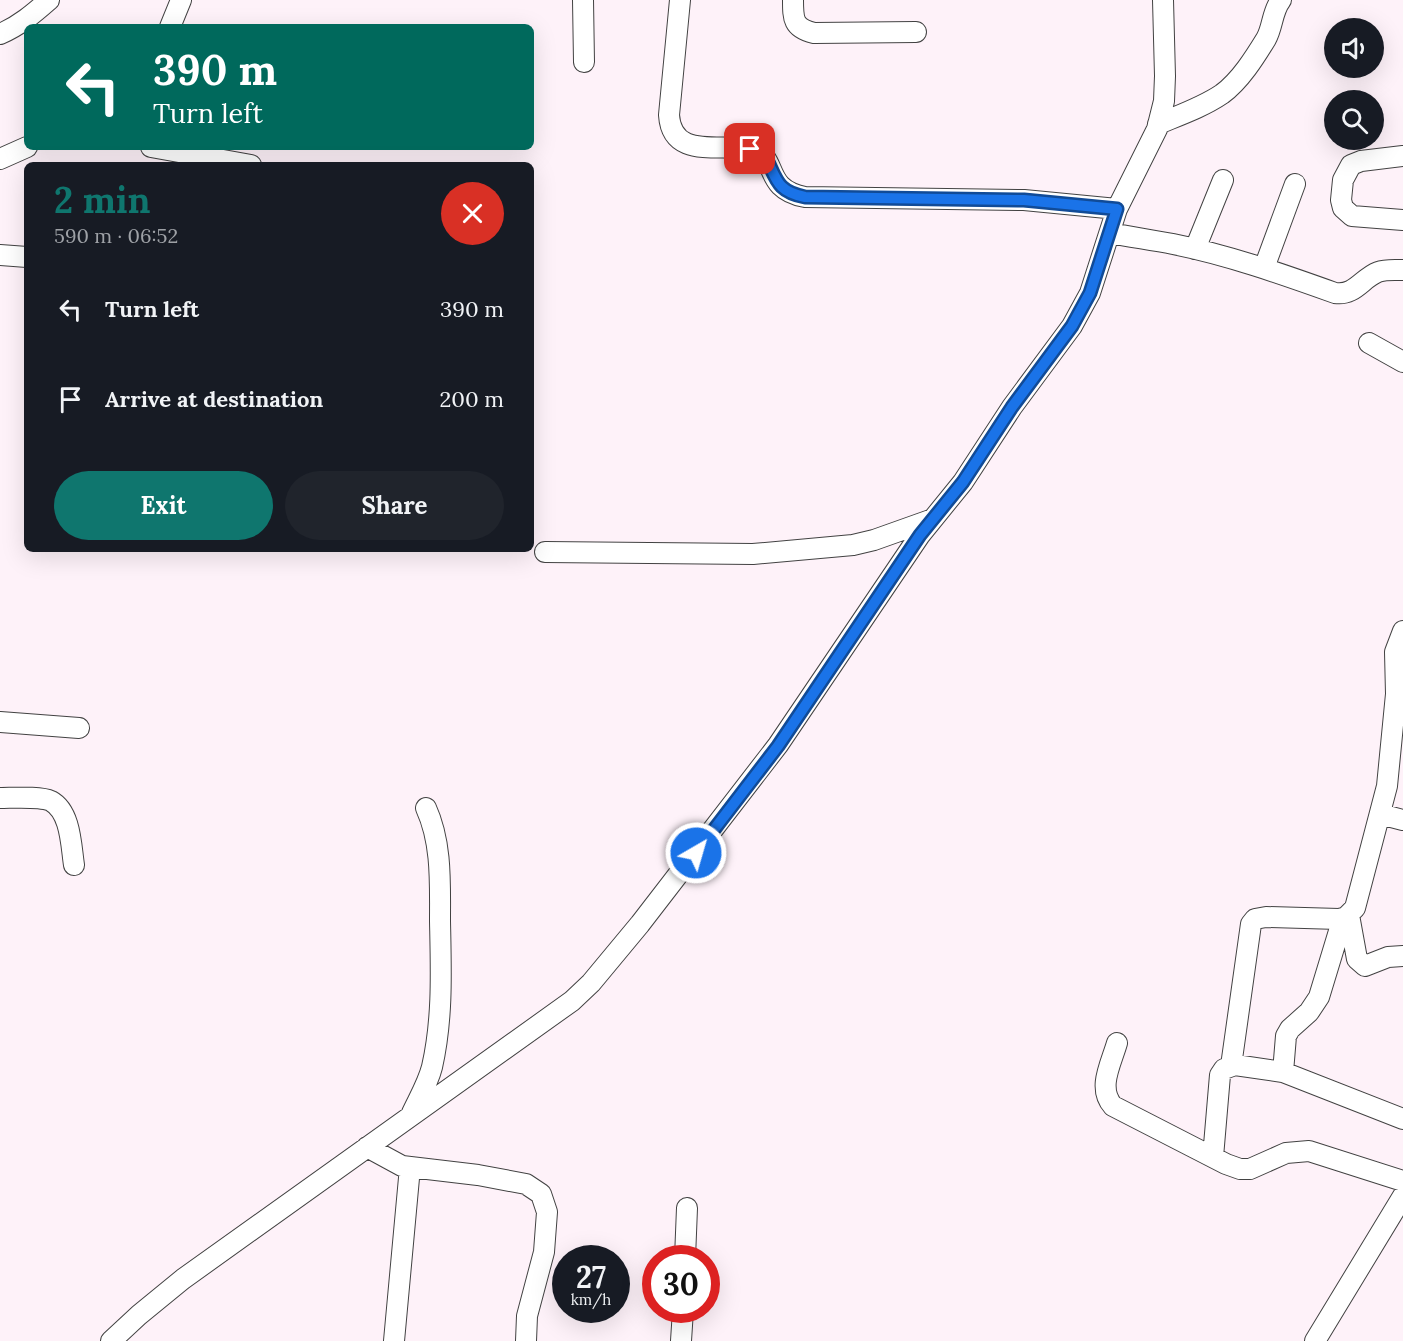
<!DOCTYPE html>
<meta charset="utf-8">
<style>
body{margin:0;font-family:Lora,serif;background:#20242c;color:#f1f3f6;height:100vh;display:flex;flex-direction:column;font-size:22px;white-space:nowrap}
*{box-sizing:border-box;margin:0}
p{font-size:20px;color:#9ea1a6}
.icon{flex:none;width:33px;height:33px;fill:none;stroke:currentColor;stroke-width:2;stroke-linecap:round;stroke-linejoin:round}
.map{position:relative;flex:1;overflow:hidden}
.drawer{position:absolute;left:24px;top:162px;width:510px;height:390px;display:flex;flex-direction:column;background:#171b24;border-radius:9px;box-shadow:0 6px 24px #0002}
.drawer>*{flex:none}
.guide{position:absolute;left:24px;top:24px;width:510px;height:126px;border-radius:9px;box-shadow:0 6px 24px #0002;background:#00695c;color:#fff;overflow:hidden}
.fabs{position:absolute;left:1324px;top:18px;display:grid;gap:12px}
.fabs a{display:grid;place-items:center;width:60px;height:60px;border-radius:50%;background:#171b24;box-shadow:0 6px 24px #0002;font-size:30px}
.speed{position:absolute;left:552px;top:1245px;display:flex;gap:12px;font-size:30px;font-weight:700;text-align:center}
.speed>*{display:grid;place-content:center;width:78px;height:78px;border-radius:50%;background:#171b24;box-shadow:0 6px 24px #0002;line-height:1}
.speed small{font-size:15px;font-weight:400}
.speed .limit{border:9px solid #d22;background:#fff;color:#111}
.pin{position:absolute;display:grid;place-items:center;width:51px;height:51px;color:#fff;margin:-26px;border-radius:12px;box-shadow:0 3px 9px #0006}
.me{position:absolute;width:66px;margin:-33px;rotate:38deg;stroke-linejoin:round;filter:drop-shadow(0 0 4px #0008)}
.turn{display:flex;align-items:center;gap:21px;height:126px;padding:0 30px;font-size:27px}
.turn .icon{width:78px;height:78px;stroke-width:2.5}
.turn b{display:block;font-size:42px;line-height:51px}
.round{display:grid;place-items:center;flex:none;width:63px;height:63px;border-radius:32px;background:#20242c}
.head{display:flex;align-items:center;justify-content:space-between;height:102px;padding:0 30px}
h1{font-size:36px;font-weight:700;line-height:45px;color:#0f766e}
.action{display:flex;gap:12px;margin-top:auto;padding:12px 30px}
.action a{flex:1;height:69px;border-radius:36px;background:#0f766e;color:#fff;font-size:24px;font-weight:700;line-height:69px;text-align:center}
.action a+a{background:#20242c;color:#f1f3f6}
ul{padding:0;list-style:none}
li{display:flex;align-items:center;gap:18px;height:90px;padding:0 30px}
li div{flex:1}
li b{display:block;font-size:22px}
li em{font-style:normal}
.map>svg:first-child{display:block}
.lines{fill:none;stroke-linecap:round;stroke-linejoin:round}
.minor-casing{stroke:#424242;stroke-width:22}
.minor{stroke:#fff;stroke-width:20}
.route-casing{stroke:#114b97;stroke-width:15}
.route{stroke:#1a73e8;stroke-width:10}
</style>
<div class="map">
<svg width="1403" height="1341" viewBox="0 0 1403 1341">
<rect width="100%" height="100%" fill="#fef2f9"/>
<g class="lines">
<defs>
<path id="minor" d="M583,0L584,62
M680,0L669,115C672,161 722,142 753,150C779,157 762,189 805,197L1024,200L1117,209
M793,0C793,19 793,28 814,33L916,32
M170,27L181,0
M0,34C19,26 33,14 49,0
M1158,124C1180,115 1203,107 1222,94C1240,81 1255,57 1266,39C1273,27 1272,11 1281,0
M151,147L251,165
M1403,156L1361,161L1351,165L1343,180L1341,200L1343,208L1352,216L1403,220
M0,159L27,147
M1110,233C1131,237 1152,240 1173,244C1228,255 1282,274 1335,293C1355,296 1362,278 1378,272C1386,269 1395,270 1403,270
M1195,249L1223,180
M0,255L27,257
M1264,268L1295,184
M1369,343L1403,362
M545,552L753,554L853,545L874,540L933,519
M0,722L79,728
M0,798C13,798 40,796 51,801C71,812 71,846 74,865
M1380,814L1403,820
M1349,915L1357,959L1365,966L1388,957L1403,956
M1117,1043C1111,1064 1097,1088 1113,1106L1226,1164L1240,1169H1250L1286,1153L1309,1151L1403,1181
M1231,1066L1251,924L1255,919L1266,917L1339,919L1346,917L1355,908L1387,786L1396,694L1395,652L1403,631
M1283,1072L1286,1036L1290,1029L1309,1012L1319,997L1343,918
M412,1113C419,1098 428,1083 432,1067C443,1019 441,970 440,921C440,883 442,843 426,808
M367,1147L402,1166L478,1175L526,1184L541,1194L547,1212L544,1252L527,1316L526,1341
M1213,1157L1220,1075L1224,1069L1235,1065L1283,1072L1403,1119
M685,1258L687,1208
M111,1341L139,1315L183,1279L572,1001L591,983L640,924L778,745L920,535L963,482L1012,407L1072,326L1090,293L1117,209L1157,129L1164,101L1165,76L1163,0
M394,1341L410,1167
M681,1341L683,1310
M1315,1341L1403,1196"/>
</defs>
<use href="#minor" class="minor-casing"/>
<use href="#minor" class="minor"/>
</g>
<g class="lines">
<defs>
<path id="route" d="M696,853L778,746L920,535L963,482L1012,407L1072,326L1090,293L1117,209L1024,200L805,197C775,191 777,178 764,154L750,149"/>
</defs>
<use href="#route" class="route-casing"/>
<use href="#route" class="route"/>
</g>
</svg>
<div class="fabs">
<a><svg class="icon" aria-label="sound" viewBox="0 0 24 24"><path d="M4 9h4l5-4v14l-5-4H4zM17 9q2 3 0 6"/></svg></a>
<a><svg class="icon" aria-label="search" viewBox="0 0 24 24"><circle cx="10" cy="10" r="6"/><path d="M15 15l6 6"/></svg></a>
</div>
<div class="speed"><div>27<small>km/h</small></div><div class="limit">30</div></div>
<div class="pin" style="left:750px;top:149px;background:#d93025"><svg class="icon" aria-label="arrive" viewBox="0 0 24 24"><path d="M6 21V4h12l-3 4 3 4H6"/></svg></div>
<svg class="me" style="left:696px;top:853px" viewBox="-20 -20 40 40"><circle r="17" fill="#1a73e8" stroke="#fff" stroke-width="3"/><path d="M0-11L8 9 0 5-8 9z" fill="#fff"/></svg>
<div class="guide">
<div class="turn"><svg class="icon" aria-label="left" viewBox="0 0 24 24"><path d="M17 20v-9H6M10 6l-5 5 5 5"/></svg><div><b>390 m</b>Turn left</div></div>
</div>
<section class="drawer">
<div class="head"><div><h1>2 min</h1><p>590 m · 06:52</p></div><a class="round" style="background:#d93025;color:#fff"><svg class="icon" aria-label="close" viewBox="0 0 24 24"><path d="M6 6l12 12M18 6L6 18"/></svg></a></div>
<ul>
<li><svg class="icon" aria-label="left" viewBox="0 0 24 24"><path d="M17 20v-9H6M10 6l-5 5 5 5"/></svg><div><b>Turn left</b></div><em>390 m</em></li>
<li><svg class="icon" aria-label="arrive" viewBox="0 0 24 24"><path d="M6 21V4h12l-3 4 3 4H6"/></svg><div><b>Arrive at destination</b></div><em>200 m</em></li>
</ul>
<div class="action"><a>Exit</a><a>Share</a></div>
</section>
</div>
